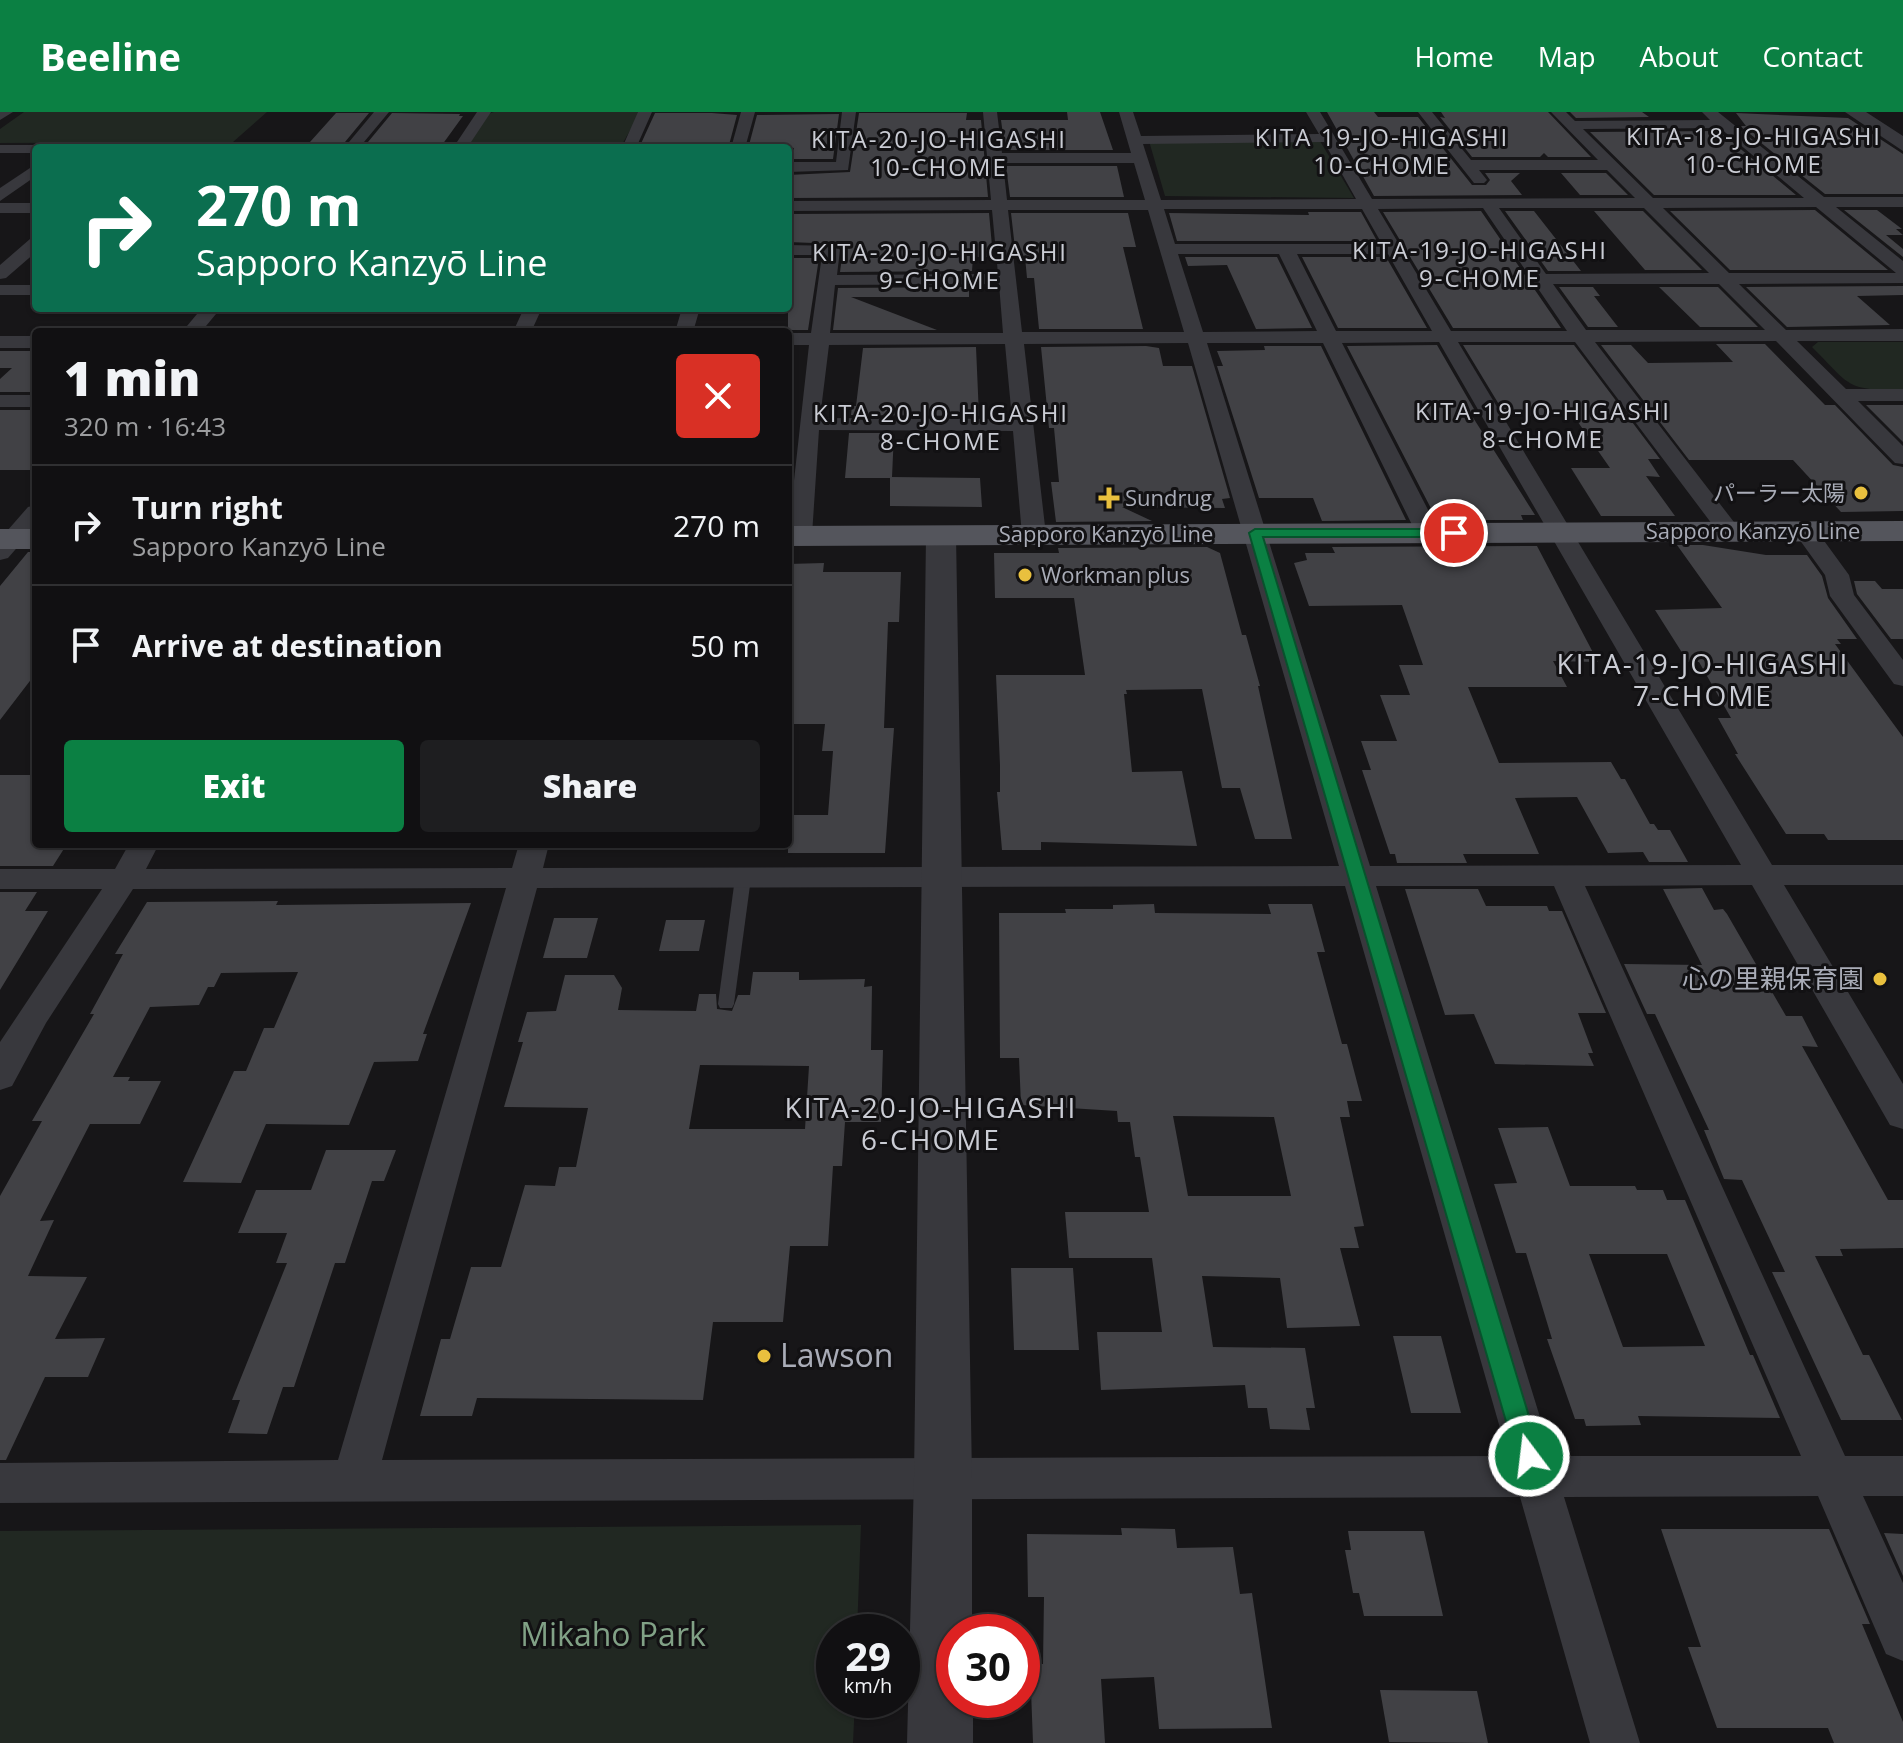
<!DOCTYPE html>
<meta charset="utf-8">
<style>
body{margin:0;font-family:"Open Sans","Noto Sans JP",sans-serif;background:#1e1e20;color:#f1f3f6;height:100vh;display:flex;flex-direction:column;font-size:30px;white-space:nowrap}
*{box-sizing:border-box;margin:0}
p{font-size:26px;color:#9c9d9f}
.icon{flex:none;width:44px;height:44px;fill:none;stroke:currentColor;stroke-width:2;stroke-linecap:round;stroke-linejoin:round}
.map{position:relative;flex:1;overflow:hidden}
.drawer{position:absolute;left:32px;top:216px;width:760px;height:520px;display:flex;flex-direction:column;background:#111012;border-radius:8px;box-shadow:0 2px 6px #0004,0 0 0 2px #303032}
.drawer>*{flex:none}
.top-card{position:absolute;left:32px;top:32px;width:760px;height:168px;border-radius:8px;box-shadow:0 2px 6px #0004,0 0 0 2px #303032;background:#0b6e4f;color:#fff;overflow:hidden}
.speed{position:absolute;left:816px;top:1502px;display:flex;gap:16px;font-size:40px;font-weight:700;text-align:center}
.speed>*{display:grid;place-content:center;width:104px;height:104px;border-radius:50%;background:#111012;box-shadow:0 2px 6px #0004,0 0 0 2px #303032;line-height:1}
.speed small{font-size:20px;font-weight:400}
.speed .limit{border:12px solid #d22;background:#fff;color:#111}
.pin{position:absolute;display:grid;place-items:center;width:68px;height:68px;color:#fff;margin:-34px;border:4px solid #fff;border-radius:50%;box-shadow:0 2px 8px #0007}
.me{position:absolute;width:88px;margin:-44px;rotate:345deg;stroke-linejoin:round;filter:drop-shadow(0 0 6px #0008)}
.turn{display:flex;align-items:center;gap:28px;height:168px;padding:0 32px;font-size:36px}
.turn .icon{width:104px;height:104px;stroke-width:2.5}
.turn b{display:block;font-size:56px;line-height:68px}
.round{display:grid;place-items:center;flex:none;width:84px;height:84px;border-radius:8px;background:#1e1e20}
.head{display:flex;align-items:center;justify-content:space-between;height:136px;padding:0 32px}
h1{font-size:48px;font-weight:800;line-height:60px}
.cta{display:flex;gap:16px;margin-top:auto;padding:16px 32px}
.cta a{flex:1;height:92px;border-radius:8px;background:#0b8043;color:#fff;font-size:32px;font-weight:800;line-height:92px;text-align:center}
.cta a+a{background:#1e1e20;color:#f1f3f6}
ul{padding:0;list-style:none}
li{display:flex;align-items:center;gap:24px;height:120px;padding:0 32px;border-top:2px solid #303032}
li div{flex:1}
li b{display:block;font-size:30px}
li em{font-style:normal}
header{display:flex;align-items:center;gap:48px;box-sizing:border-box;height:112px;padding:0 40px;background:#0b8043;color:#fff}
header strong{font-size:38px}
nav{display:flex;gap:44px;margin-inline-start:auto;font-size:28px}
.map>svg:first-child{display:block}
.green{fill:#212822}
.building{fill:#414145;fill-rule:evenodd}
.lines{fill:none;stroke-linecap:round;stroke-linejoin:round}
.service{fill:#38383d;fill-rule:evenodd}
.minor{fill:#38383d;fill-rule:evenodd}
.tertiary{fill:#38383d;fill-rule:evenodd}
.primary{fill:#54555c;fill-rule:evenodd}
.route{fill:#0b8043;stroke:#07532c;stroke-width:2}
.poi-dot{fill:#e9c03e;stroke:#121113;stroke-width:3}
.labels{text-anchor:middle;stroke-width:6;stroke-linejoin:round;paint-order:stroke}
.far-poi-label{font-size:22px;fill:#a9acb7;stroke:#121113;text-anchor:start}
.far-street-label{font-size:22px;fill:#a9acb7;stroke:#121113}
.far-neighbourhood-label{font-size:24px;letter-spacing:2px;fill:#caccd4;stroke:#121113}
.poi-label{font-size:26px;fill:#a9acb7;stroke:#121113;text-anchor:end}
.neighbourhood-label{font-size:28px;letter-spacing:2px;fill:#caccd4;stroke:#121113}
.near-poi-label{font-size:32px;fill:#a9acb7;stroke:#121113;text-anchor:start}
.near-park-label{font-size:32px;fill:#81a186;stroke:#121113}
</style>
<header>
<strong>Beeline</strong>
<nav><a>Home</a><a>Map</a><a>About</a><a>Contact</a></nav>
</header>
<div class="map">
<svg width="1903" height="1631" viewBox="0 0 1903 1631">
<rect width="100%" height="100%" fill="#171618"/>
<path class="green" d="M24,0H267L233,30L0,31V17Z
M494,0H637L640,1L620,36H464L488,2Z
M1149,29H1320L1354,86L1165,84Z
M1818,230H1903V278C1845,278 1852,275 1812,235Z
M861,1413L857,1520H834V1588H855L853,1631H0V1419Z"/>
<path class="building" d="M1067,0H1100L1113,38H1005L1001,8H1068Z
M1327,0H1374L1378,5H1418L1472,73H1486L1490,68L1485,61H1520L1511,69L1522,83L1374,84Z
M1441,0H1548L1591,45H1548L1544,41L1540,45H1472L1440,5L1445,6Z
M1570,0H1642L1649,5L1576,6Z
M336,1H369L345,30H310Z
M392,1L460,2L459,4H463L442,33H377L380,30H368Z
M655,1H712L737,3L729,33L639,36Z
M859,1H967L966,8H981L988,85L788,86V63L850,60Z
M1736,1L1848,6L1903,42V82H1825L1740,14H1746Z
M839,2L833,47H791L794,36L749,33L757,3Z
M1719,19L1796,83H1654L1590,20Z
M1006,54H1117L1124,85H1010Z
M1561,61H1606L1628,83H1580Z
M1815,98L1888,158H1730L1670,99Z
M1844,98H1877L1902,117H1896L1903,123H1886L1903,137V145Z
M1481,99L1561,216H1453L1383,100Z
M1505,99H1534L1581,159H1548Z
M1594,99H1643L1702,158H1645Z
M1308,100H1361L1377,129H1177L1169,101L1309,103Z
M989,101L993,145H973L972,159L840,160L843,138L839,132L788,130V102Z
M1011,101H1128L1136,135H1123L1143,217H1039L1034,166H1027L1025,145H1016Z
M1185,145H1277L1312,216L1256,217L1227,153L1188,154Z
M1302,145H1386L1427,216H1338Z
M788,146H819L808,218H788Z
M1903,174V183L1857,184L1890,213L1787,215L1746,175Z
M969,175V185H851L937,218H833L838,176Z
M1559,175H1593L1600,184H1594L1618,215H1588Z
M1659,175H1718L1758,215H1700Z
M1716,232H1765L1825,293H1835L1893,353L1903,355V399L1841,400L1793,348H1689L1601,233H1631L1648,251L1733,250Z
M1437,233L1478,304H1472L1535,403H1521L1523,408H1437L1347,234Z
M1463,233H1574L1660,347H1648L1660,365L1646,364L1675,404H1601L1571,356H1610L1573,303L1506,304Z
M1146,234L1159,236L1163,254H1192L1230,386L1222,387L1225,396L1122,395L1152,409L1056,410L1051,370H1059L1054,316H1049L1041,235Z
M1264,234H1321L1406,408L1322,409L1313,386H1259L1217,254H1223L1217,239L1265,238Z
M976,235L979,304L851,303L852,294H856L863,236Z
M0,239H36V280H0V267L12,256H0Z
M1866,293H1903V330Z
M0,298H36V358H0Z
M849,321H894L892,365L980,366L982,395L890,394V366H845Z
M1677,433H1703L1766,443H1807L1822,464L1828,486L1857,527H1837L1841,532H1835L1903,625V728H1828L1824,722H1786L1735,642H1738L1718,606H1731L1699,550H1688L1655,498L1722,496Z
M1537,434L1598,550L1553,549L1567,575H1468L1499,651L1611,650L1621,667H1625L1650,712H1654L1658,718H1670L1688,750H1649L1643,740L1608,741L1577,685L1515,686L1539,742H1463L1467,751H1397L1395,742H1390L1362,658H1371L1361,629H1397L1380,583H1410L1399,553H1423L1402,493L1309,494L1294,451L1307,448L1305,441H1335L1332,435Z
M1207,435L1220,441L1242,523H1246L1260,574H1258L1292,727H1255L1240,676H1222L1202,577L1126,578L1127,582H1124L1132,660L1182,659L1197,734L1041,730V738H1002L997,680H1000V653L996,563H1085L1074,486H995L994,441H1059L1058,436Z
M28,440H36V561L0,608V474Z
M824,451L823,460H901L899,510H888L884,616H894L885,741H788V703H828L833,639H822L825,612H788V452Z
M1854,469H1875L1882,477H1903V527H1891L1857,482Z
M0,663H36V732H67L53,754H0Z
M1702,776L1714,798L1723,797L1727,802L1786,904H1802L1818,935L1802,934L1888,1088H1903V1136L1840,1137L1843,1144H1815L1863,1243H1869L1902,1308H1841L1772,1160H1785L1742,1068L1724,1067L1704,1018H1709L1655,902H1647L1624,852L1702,853L1663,777Z
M1405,777H1478L1486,794H1547L1549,799H1562L1606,901H1578L1593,941H1588L1594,954L1495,952L1474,902L1445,903Z
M0,780H37L25,799H48L0,878Z
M278,789L276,793L471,791L423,922H427L418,949L374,950L349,1013L266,1012L241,1071L183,1070L234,959H246L264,916H274L298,860L221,861L214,875H208L199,893L150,895L113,965H130L128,969H161L140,1012H90L40,1109L54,1108L28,1164L87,1165L55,1227L105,1226L88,1265H45L6,1348H0V1084L42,1009H32L94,902H90L123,842H115L147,790Z
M1154,792L1155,801L1271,802L1268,792H1312L1325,840H1317L1342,932H1347L1362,989H1347L1350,1005H1340L1364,1114L1354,1115L1359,1136H1340L1360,1214L1287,1216L1280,1166L1202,1164L1213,1235L1305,1236L1315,1296H1306L1310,1318L1270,1317L1267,1296H1248L1245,1273L1101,1278L1097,1220H1162L1152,1146H1069L1065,1100H1149L1140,1045H1135L1130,1010H1118L1117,999L1021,993L1019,946H1000L999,801H1066L1065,797H1113V793ZM1173,1004L1274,1005L1291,1084H1188Z
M554,806H598L587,846H543Z
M666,808H705L699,839H659Z
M753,860H799V868L865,867L864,875L872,874L871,938H883L881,1010H845L842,1054H833L828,1134H790L783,1210H713L703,1288L477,1286L472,1304H420L441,1227H450L471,1155H501L525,1073L555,1074L559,1055H576L588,996L504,995L523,930H518L527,900L556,899L565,863H614L622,876L618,898L696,899L699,882H716L717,897L732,899L738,883H750ZM700,953L809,954L805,1017H689Z
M1548,1015L1570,1074H1635L1637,1078H1663L1667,1088H1685L1750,1243H1753L1780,1306L1638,1304L1641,1313L1586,1314L1584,1307H1575L1547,1227H1552L1526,1141H1516L1494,1072L1517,1071L1498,1016ZM1589,1142H1667L1705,1234L1623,1235Z
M326,1038H396L384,1069H372L345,1151H335L294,1275H283L267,1322L228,1321L240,1288H232L287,1151H276L287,1121H238L256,1078H311Z
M1011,1156H1073L1079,1238H1014Z
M1393,1224H1441L1461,1301H1411Z
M1121,1416L1175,1417L1177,1436L1233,1435L1240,1482L1252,1481L1272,1616L1159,1617L1154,1565L1101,1567L1105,1631H1033L1030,1552H1043L1044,1485H1028L1027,1422L1122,1423Z
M1661,1417H1829L1870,1512H1862L1903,1610V1631H1834L1828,1616H1717L1688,1535H1701Z
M1348,1419H1424L1443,1504H1364L1359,1481H1353L1345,1438H1351Z
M1884,1421L1903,1422V1464Z
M1380,1578L1477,1579L1488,1631L1389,1630Z"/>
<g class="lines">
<path class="service" d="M743,761L751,766L734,892L732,896H720L718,892L735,766Z"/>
<path class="minor" d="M0,0H13L0,8Z
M374,0H389L359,36H344Z
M477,0H491L467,36H453Z
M638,0H652L636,36H622Z
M741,0H755L745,36H731Z
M842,0H856L848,58L788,60V50H836Z
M983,0H997L1002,41H1131L1119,0H1133L1141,24L1319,22L1306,0H1320L1372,87L1635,86L1607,58H1479L1487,68L1484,71H1474L1418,0H1432L1471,48H1598L1551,0H1566L1575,9L1710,8L1702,0H1718L1824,85H1903V95H1836L1903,149V171L1739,172L1786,218L1903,217V229H1797L1846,277H1903V289H1858L1903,334V352L1895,351L1776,229L1595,230L1737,414L1741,419L1737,424H1721L1575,230H1458L1772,753H1903V773H1784L1903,972V1017L1890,1013L1752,773L1585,774L1845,1344H1903V1384H1863L1903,1471V1549L1886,1542L1818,1384L1564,1385L1640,1631H1590L1520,1385L0,1391V1351L338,1348L506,776L133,777L46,911L12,974L0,978V930L102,777H0V757H115L129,732H159L146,757L512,756L519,732H549L543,756L1339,754L1188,231L1024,232L1046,423L1042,428H1026L1022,423L1013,319L819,318L812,423L808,428H792L788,423L809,233H788V221H811L822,143H788V133L837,134L840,138L837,163L998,162L992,98L788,99V89L991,88ZM1720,16L1804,86H1653L1583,17ZM1324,30L1356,87L1161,88L1143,32ZM1003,51H1134L1145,88H1007ZM1816,95L1896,161H1729L1663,96ZM1483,96L1567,219H1451L1378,97ZM1499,96H1644L1709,161L1546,162ZM1164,97H1362L1382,132H1175ZM1008,98H1148L1184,220H1022ZM1178,142H1279L1317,219L1203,220ZM1297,142H1388L1432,219H1336ZM999,172L1003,221H830L835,173ZM1553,172H1719L1765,218H1586ZM1439,230L1741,753L1370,754L1207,231H1323L1416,421L1420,426H1436L1440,421L1342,231ZM1005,232L1012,307L820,306L829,233ZM1345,774L1508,1344L382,1348L537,776ZM1376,774H1554L1801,1344H1552Z
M0,33H36L43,36H36V41H0Z
M36,52V64L0,89V76Z
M0,91H36V101H0Z
M36,126V140L6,166L0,167V153L30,127Z
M0,173H36V183H0Z
M202,196H221L201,220H182Z
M524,196H542L531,220H513Z
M682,196H700L693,220H675Z
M0,224H36V236H0Z
M0,283H36V295H0Z
M36,393V414L8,446L0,448V427L28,395Z
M1806,413L1814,415L1849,463L1854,483L1903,548V574L1894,572L1830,484L1825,463L1794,420L1798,415Z"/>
<path class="tertiary" d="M1845,0H1866L1903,24V39Z
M941,414L952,416L956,423L972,1366V1520H954V1588H973V1631H907L914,1366L926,423L930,416Z"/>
<path class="primary" d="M1903,409V429L788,434V414Z
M0,417H36V437H0Z"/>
</g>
<path class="route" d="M1255,417H1454L1461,421L1454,425H1263L1541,1344L1538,1352L1529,1355L1520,1352L1516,1344L1249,421Z"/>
<g class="poi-dot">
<circle cx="1861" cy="381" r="8"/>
<path d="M1105 374h8v8h8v8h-8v8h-8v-8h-8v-8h8z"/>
<circle cx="1025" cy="463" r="8"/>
<circle cx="1880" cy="867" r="8"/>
<circle cx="764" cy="1244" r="8"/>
</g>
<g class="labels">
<g class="far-poi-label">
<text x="1845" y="389" text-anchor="end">パーラー太陽</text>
<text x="1125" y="394">Sundrug</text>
<text x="1041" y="471">Workman plus</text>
</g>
<g class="far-street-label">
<text x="1753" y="427">Sapporo Kanzyō Line</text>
<text x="1106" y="430">Sapporo Kanzyō Line</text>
</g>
<g class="far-neighbourhood-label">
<text x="1754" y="33">KITA-18-JO-HIGASHI<tspan x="1754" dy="28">10-CHOME</tspan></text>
<text x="1382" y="34">KITA 19-JO-HIGASHI<tspan x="1382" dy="28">10-CHOME</tspan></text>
<text x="939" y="36">KITA-20-JO-HIGASHI<tspan x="939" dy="28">10-CHOME</tspan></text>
<text x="1480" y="147">KITA-19-JO-HIGASHI<tspan x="1480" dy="28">9-CHOME</tspan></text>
<text x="940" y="149">KITA-20-JO-HIGASHI<tspan x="940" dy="28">9-CHOME</tspan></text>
<text x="1543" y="308">KITA-19-JO-HIGASHI<tspan x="1543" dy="28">8-CHOME</tspan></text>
<text x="941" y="310">KITA-20-JO-HIGASHI<tspan x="941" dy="28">8-CHOME</tspan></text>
</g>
<g class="poi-label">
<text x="1864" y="876">心の里親保育園</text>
</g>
<g class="neighbourhood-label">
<text x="1703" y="562">KITA-19-JO-HIGASHI<tspan x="1703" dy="32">7-CHOME</tspan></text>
<text x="931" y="1006">KITA-20-JO-HIGASHI<tspan x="931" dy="32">6-CHOME</tspan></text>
</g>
<g class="near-poi-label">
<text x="780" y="1255">Lawson</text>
</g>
<g class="near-park-label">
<text x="613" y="1534">Mikaho Park</text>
</g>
</g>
</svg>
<div class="speed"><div>29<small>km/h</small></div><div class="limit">30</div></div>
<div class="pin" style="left:1454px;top:421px;background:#d93025"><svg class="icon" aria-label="arrive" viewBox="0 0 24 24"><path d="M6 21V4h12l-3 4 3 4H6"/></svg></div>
<svg class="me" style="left:1529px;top:1344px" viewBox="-20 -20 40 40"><circle r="17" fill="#0b8043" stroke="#fff" stroke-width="3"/><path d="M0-11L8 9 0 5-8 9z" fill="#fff"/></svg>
<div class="top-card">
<div class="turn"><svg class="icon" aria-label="right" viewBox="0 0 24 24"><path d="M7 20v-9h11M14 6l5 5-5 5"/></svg><div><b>270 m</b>Sapporo Kanzyō Line</div></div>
</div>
<section class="drawer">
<div class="head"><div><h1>1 min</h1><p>320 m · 16:43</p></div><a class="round" style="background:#d93025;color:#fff"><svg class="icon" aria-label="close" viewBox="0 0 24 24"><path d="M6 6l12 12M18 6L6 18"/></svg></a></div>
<ul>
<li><svg class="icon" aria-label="right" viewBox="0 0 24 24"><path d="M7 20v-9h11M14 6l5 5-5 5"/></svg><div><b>Turn right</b><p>Sapporo Kanzyō Line</p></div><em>270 m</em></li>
<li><svg class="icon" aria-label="arrive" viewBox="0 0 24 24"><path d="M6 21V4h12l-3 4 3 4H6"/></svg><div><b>Arrive at destination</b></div><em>50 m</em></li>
</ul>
<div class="cta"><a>Exit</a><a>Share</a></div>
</section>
</div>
